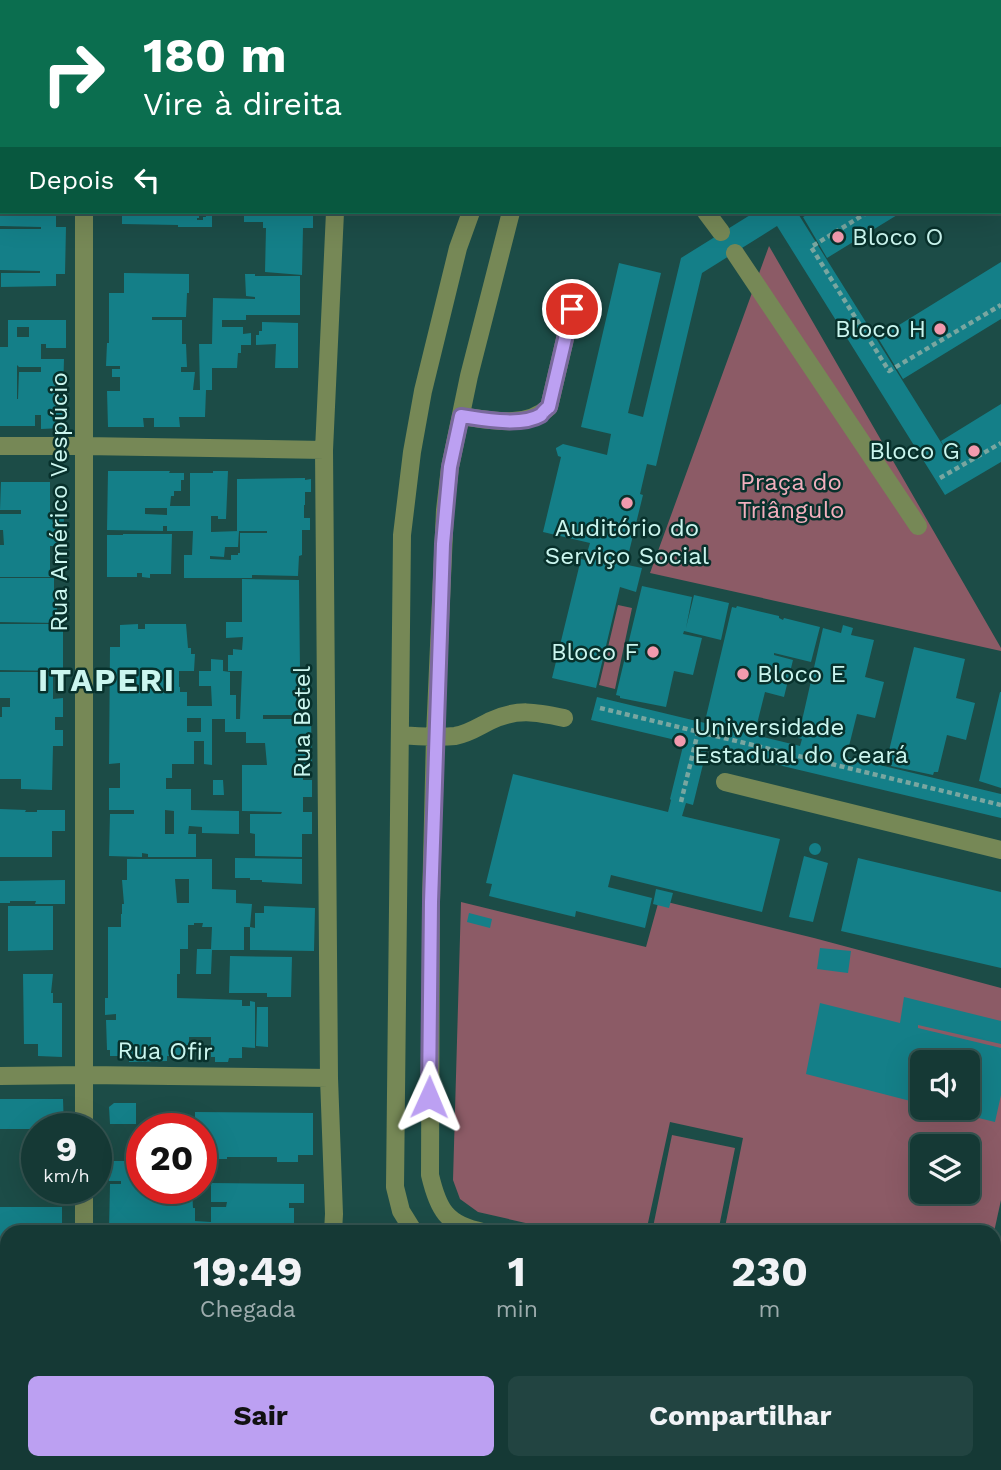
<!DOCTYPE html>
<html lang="pt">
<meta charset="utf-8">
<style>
body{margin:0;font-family:"Work Sans",sans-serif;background:#224441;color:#f1f3f6;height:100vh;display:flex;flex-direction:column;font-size:26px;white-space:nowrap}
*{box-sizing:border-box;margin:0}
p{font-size:23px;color:#9dacad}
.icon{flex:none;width:38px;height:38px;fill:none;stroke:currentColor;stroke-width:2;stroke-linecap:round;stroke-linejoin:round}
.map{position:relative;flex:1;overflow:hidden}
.side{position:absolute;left:0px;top:1225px;width:1001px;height:245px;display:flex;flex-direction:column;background:#153935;border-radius:21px 21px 0 0;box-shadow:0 7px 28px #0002,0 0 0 2px #345350}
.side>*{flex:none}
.banner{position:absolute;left:0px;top:0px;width:1001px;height:214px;box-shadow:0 7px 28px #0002,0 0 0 2px #345350;background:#0b6e4f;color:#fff;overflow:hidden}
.buttons{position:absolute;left:910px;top:1050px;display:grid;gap:14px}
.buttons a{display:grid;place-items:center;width:70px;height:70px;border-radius:10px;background:#153935;box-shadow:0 7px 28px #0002,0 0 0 2px #345350;font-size:35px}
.speed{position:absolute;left:21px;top:1113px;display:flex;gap:14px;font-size:35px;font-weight:700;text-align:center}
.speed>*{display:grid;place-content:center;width:91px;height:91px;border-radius:50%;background:#153935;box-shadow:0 7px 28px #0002,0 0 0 2px #345350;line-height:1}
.speed small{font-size:18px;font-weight:400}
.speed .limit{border:10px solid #d22;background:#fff;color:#111}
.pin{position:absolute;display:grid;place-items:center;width:60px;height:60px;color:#fff;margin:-30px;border:4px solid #fff;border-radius:50%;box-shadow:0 2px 7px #0007}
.me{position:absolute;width:77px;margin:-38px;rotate:1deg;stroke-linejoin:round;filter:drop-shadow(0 0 5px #0008)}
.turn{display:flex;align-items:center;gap:24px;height:147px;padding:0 28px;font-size:32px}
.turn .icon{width:91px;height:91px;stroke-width:2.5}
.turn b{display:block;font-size:49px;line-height:60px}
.then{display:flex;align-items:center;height:66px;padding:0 28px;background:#0003;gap:14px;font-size:26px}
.eta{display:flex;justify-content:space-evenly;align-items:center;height:119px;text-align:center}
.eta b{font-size:42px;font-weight:700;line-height:49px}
.button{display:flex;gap:14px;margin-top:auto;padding:14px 28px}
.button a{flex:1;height:80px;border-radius:10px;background:#bca0f2;color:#111;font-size:28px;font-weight:700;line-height:80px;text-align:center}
.button a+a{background:#224441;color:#f1f3f6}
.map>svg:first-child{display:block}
.green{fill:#8c5b66;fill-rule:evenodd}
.building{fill:#147f88;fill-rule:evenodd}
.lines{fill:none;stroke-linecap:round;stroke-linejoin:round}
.path{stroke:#79a6a0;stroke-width:4.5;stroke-dasharray:5 3.5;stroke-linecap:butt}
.minor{stroke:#768856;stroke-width:18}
.route-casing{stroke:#7a689d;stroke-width:18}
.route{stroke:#bca0f2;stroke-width:12}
.poi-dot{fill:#f29aae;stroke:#08312c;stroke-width:2.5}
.labels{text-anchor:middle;stroke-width:5;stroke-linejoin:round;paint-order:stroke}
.poi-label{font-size:24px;fill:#cbf6ef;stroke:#08312c;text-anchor:start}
.park-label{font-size:24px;fill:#f2afbd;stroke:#08312c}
.street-label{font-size:24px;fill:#cbf6ef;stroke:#08312c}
.district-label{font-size:32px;font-weight:bold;letter-spacing:2px;fill:#cbf6ef;stroke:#08312c}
</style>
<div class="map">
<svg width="1001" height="1470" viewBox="0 0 1001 1470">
<rect width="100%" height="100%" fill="#1c4c47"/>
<path class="green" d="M769,246L1001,648V651L650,573Z
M618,605L632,608L615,689L599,685Z
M659,900L814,938L1001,988V1200L994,1232H724L743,1138L670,1122L646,1232H565L478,1212L460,1199L453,1180L461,902L646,947ZM922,1062H968V1108H922ZM922,1146H968V1192H922Z
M672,1135L735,1148L718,1232H652Z
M1001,1388V1470H988L986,1463H994V1398Z"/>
<path class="building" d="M0,212H56V227H66L65,274H56V286L1,287V273H40V271L0,270V229H41V227L0,226Z
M122,212H177V213H187V212H199V218H197V220H203V217H206L205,212L212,213V227H178V225L122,224Z
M247,212H313V228H303L302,275L265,272L266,228H263V222H244V214H247Z
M755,212H797L949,455L941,441L1001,404V462L945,495L777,226L702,273L656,466L647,464L640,494L643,495L629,552L621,550L618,563L642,568L636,592L620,587L596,688L552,678L581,559L585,560L590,543L543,532L561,457L558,456L556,449V448L563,444L607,455L611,434L581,427L619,263L661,273L628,413L643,417L681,258Z
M812,212H902L827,258L803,217Z
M1001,262V319L903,379L878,338Z
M124,273L189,274V293H187L186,317H152V320H182V344H186L187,367H181V372H195L193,390H200L199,344H212L213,298L255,299V297L246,296L245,274H255V276H300V315H246V320H222V327H243V334L251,333V345H241V353H238L237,368H212V390H206L205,417H179L180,427H154V418H143L144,427H108L107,391H120V377H112V369H120V366H106L107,343H109V293H124Z
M8,320H66V348H46V344H41V359H64L62,428L41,429V415H35V426H0V347H8ZM17,327H29V337H17ZM17,365L19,367H41V372H19L18,399H17Z
M262,322L298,323V368H275L276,344L256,345V335H259V331H262Z
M108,471H170L169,473H184V480H181V491H174V496H171L170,506H190V473H213V471H228L226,519H218V516H211V532L239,531L238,547H225L224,557L210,556V559L231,560V555H238V553H240V533H267V531H237V479L305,478V480L311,479V492H305V505H304V518H310V530H302V555L299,556L298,576L252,575V578H184V555H192L193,531H167V526H163V531L107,530ZM145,508H167V515L145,514Z
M1,482H50V515H64L63,546H50V577H0V545H4L3,530H0V514H21V510H0Z
M123,534H172L171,574H150V578L142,577V573H137V577H107V535H123Z
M0,578H54V605H57V623L0,622Z
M242,579L299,580L300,672H307V695H303V715H263V719H311L312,765H303V780H312V797H303V812H312V834H302V857L255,856V834L250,833V814H281L282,812L242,811V765H267L265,743H246V732H225V719H212V765L204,764V741H194V764H172V778H166V789H191V810L239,811V834L202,833V827L189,826L188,834H196V857H148V854L142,853V857L109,856L110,814H134V810H109V788H120V763L109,764L110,647H120V625L138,624V629H145V624H186L188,648H191V654H195L194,671H179V687H180V692H187V706H212L211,686H199V671H211V659L223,660V671L230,672V695H236V719H240L242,671H228V655H233V649L242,650L243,637L226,638V622H242ZM187,718H201V732H187ZM165,810L174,811V834H165Z
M642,586L692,597L686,628L694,595L729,603L721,640L684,631L683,634L702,638L693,675L674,671L666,707L620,698V696L616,695Z
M737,606L779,616V618L783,620L784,618L820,627L811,662L774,653V655L793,660L784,697L765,692L756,728H752L751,730L710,720V718L706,717L732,607L736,608Z
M0,624H63V671L0,670Z
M843,625L853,628L851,635L874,640L865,677L884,682L875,718L857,714L848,750L844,749L842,756L1001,794V818L707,748L693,805L686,803L682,816L780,839L762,912L611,875L608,887L652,898L645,928L576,911L575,917L489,896L492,884L486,883L513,774L668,812L671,800L670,799L684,742L591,720L597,697L800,746L802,739L798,738L823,628L841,633Z
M914,647L965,659L956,698L975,703L966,740L947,735L938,772H934L933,775L891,766L893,760L887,759Z
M0,672H53V699L63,698V717H55V730H63V746H53L52,790L21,789V779H0V717H2V707H10V698H0Z
M1000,692H1001V788L979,781Z
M213,780H223L224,795H213Z
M0,809L26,810L25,812H37V810H65V831H52V857H0Z
M809 849a6 6 0 1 1 12 0a6 6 0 1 1-12 0Z
M804,856L828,863L813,922L789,917Z
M235,858L302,859V884L262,882V880H250V878H235Z
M858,858L1001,892V968L841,931Z
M127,859H212V889L236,890V903L252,904L250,927H244V950H212L211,974H196L197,949H211L212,927H202L203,923H194V925H188V949H180V974H177V998L242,1000V1006H250V1001L255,1002V1048L242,1047V1058H229L228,1062H215V1057H211V1037H189V1055L167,1056V1061L129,1062V1056H110V1050H107L106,1020H116V1014L105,1015V998H108V927H121V914H122V904H124L122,880H127ZM175,879H189V903H177Z
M65,880V904H35L36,901H10V903H0V881Z
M656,889L673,893L669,908L653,904Z
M8,906H53V950L8,951Z
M264,906L315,908L314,951L250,950V927L255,928V913H264Z
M469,913L492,919L490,928L467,922Z
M820,948L851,951L848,973L817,969Z
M230,956L292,957L291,997H267V993H229Z
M23,974H53L51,993H53V1003H62V1057L38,1056V1044H24Z
M904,997L1001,1021V1044L918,1025V1028L1001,1048V1095L995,1122L942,1109L968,1108V1062H922V1104L806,1074L820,1003L900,1023Z
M257,1007H268V1047L256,1046Z
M0,1099H63L64,1129H0Z
M114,1103H136V1124H110L109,1107Z
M195,1112L313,1113V1155H298V1162H277V1157H227V1159H201V1129H195Z
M109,1161H142V1180H137V1184H141L142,1188H192L193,1208H195V1221L211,1222V1207H226L227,1202H211V1183L304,1184V1203H289V1208H294V1229H275L276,1232H260V1229L228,1227V1232H211V1229L109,1230L110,1184H121V1181H109Z
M201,1161H211V1174H201Z
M0,1207H62V1232H7V1253H0Z
M0,1255H7V1282L0,1281Z
M0,1306H7V1394H0Z
M0,1415H7V1438H0Z
M233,1463H280L279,1467H271V1470H212V1464Z"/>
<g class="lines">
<path class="path" d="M999,130L1001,129
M868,212L811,247L889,371L1001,305
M940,478L1001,443
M600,708L1001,805
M681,802L698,732"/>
<path class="minor" d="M556,0L559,2
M84,2V0
M348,2V0
M541,2V0
M577,2V0
M706,212L721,232
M735,253L918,526
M461,416C490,420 526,429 549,407L572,309
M0,446H84L324,450
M400,735C418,736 437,738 455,736C468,734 478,727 490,721C517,708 536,712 564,718
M725,782L1001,850
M0,1076L85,1075L329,1078
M84,1129V212
M84,1232V1188
M333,1232L334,1214L329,1078L324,450L335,212
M414,1232L401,1211L395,1187L402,535L412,452L423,391L458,248L471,212
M483,1232C446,1225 438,1209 430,1175L431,902L435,736L445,510L450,467L469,376L511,212
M994,1354L1001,1348
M488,1463L489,1470
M962,1463L963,1470
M82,1470V1463
M295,1470L296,1463"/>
</g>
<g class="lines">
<defs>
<path id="route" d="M429,1097L431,902L443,544L450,467L461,416C482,419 521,427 541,415C541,414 548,407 549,407L572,309"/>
</defs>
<use href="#route" class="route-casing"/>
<use href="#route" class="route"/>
</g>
<g class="poi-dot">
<circle cx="838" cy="237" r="7"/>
<circle cx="940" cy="329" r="7"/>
<circle cx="974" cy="451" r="7"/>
<circle cx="627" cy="503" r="7"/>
<circle cx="653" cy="652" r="7"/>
<circle cx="743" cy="674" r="7"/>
<circle cx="680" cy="741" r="7"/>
</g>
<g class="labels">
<g class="poi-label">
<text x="852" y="245">Bloco O</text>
<text x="926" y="337" text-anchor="end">Bloco H</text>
<text x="960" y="459" text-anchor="end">Bloco G</text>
<text x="627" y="536" text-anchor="middle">Auditório do<tspan x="627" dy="28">Serviço Social</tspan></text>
<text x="639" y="660" text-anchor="end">Bloco F</text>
<text x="757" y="682">Bloco E</text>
<text x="694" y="735">Universidade<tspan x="694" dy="28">Estadual do Ceará</tspan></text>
</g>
<g class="park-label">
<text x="791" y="490">Praça do<tspan x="791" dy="28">Triângulo</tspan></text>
</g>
<g class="street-label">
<text transform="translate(59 502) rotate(-90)" y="8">Rua Américo Vespúcio</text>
<text transform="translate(302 722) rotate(-90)" y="8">Rua Betel</text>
<text transform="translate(165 1051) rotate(1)" y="8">Rua Ofir</text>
</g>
<g class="district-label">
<text x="107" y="691">ITAPERI</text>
</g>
</g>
</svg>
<div class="buttons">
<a><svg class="icon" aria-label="sound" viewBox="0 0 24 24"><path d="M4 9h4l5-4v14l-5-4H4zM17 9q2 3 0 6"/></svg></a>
<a><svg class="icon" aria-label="layers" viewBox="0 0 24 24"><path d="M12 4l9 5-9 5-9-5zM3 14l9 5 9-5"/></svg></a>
</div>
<div class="speed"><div>9<small>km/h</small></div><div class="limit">20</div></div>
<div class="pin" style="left:572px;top:309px;background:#d93025"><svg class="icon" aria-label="arrive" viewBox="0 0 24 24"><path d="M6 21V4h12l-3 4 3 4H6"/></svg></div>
<svg class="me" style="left:429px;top:1097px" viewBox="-20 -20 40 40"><path d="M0-17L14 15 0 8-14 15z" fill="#bca0f2" stroke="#fff" stroke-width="4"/></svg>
<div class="banner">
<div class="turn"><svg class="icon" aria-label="right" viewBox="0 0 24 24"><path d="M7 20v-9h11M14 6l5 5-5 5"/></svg><div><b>180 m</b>Vire à direita</div></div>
<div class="then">Depois<svg class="icon" aria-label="left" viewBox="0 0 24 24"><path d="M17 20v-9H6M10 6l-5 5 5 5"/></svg></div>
</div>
<section class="side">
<div class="eta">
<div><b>19:49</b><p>Chegada</p></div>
<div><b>1</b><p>min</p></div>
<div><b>230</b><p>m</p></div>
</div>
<div class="button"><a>Sair</a><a>Compartilhar</a></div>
</section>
</div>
